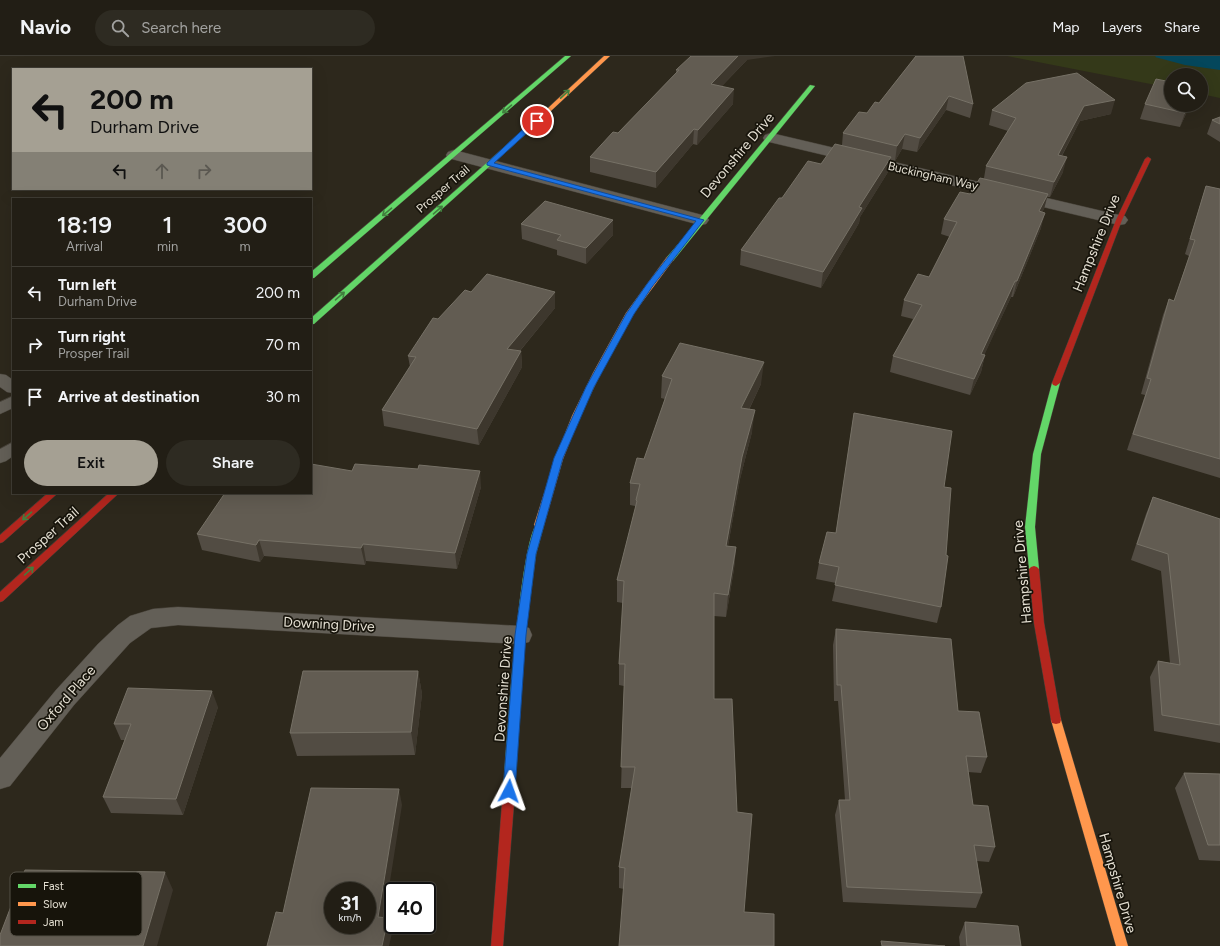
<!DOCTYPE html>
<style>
body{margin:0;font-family:Figtree,sans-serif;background:#2e2b22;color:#f1f3f6;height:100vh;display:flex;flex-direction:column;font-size:15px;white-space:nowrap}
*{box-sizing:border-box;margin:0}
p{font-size:13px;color:#a2a2a0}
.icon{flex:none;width:22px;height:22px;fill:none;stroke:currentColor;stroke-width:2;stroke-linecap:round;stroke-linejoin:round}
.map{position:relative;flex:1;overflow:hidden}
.side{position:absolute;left:12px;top:142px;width:300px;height:296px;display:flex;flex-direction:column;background:#221e15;border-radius:0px;box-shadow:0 4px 16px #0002,0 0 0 1px #3f3c34}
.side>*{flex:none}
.hud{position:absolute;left:12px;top:12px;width:300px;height:122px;border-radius:0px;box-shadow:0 4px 16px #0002,0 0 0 1px #3f3c34;background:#a5a093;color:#111;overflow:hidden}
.tools{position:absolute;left:1164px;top:12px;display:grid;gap:8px}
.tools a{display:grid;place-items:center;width:44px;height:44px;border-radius:50%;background:#221e15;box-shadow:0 4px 16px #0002,0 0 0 1px #3f3c34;font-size:20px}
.speed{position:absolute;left:324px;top:826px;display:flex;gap:8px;font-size:20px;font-weight:700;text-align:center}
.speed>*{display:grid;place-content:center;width:52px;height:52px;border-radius:50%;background:#221e15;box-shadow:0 4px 16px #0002,0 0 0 1px #3f3c34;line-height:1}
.speed small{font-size:10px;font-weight:400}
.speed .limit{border:2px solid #111;border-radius:6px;background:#fff;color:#111}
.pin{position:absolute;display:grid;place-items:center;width:34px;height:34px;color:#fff;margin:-17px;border:2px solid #fff;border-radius:50%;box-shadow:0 1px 4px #0007}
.me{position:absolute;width:44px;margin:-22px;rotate:4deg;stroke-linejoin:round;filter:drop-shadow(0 0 3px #0008)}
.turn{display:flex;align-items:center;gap:14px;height:84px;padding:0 12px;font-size:18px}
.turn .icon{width:52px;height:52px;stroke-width:2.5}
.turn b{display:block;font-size:28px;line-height:34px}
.lanes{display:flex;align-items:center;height:38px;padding:0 12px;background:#0003;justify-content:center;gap:20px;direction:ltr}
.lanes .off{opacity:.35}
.eta{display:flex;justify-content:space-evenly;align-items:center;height:68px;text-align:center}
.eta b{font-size:24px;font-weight:600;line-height:28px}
.cta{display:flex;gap:8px;margin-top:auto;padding:8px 12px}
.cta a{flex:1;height:46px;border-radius:24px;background:#a5a093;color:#111;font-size:16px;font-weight:600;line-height:46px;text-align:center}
.cta a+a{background:#2e2b22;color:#f1f3f6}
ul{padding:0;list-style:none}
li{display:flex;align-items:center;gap:12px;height:52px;padding:0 12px;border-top:1px solid #3f3c34}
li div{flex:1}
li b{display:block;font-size:15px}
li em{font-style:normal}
header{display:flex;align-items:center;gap:24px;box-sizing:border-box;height:56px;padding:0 20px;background:#221e15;border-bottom:1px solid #3f3c34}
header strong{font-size:19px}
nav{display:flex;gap:22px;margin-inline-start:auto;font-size:14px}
.search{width:280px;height:36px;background:#2e2b22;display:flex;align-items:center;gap:10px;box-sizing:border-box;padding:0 14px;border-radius:22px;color:#a2a2a0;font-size:15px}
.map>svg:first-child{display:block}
.green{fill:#343919}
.water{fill:#04475c}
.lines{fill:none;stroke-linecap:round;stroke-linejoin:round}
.lane-casing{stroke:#474239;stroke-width:1}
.street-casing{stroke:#474239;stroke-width:1}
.fast-casing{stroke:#474239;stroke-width:1}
.slow-casing{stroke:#474239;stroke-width:1}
.jam-casing{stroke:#474239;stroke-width:1}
.lane{fill:#635f57;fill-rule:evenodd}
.street{fill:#635f57;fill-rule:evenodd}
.fast{fill:#63d668;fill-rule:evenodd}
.slow{fill:#ff974d;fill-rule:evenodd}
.jam{fill:#b3261e;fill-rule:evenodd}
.wall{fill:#524c43}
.shaded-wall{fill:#3d372d}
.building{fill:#625c52;stroke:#767166;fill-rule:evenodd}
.oneway{stroke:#417f3e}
.route{fill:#1a73e8;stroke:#114b97}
.labels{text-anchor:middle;stroke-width:3.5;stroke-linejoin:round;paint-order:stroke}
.far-street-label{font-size:12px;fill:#e5e0d3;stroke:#17140b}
.street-label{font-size:14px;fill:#e5e0d3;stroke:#17140b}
.key{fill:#17140b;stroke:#555147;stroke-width:1}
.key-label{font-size:11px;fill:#e5e0d3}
</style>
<header>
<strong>Navio</strong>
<div class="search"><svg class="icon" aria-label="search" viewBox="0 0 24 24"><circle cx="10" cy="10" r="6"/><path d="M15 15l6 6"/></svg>Search here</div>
<nav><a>Map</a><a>Layers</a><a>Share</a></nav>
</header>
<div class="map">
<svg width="1220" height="890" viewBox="0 0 1220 890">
<rect width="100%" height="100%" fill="#2d281c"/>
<path class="green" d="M1007,0H1220V42L1201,38V19H1171V32Z"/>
<path class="water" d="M1156,0H1220V14L1185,9L1155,1Z"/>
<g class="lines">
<defs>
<path id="lane" d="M0,318L6,319L13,324V337L7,336L0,331Z
M13,340V352L0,358V346Z
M13,386V400L6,405L0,407V393Z"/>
<path id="street" d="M771,77L1119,159L1125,160L1128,164L1125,168L1119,169L765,85L763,82L765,79Z
M454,94L706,160L709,164L706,168L700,169L448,102L446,99L448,96Z
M178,551L520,570L529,572L532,579L529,586L520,588L178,569L151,572L130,587L74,649L10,730L0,733V702L56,634L98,588L118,569L130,560L153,553Z"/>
<path id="fast" d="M565,0H571L314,222H311V216Z
M810,29L815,30L673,205H667V201L685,180Z
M534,65L539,66L314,268H311V262Z
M1056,324L1060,327L1041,398L1035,471L1039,513L1037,515H1031L1029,513L1025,471L1033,398L1052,327Z
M539,466L544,469L536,498L525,579L514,747L512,750L508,752L504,750L502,747C505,714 519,472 539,466Z"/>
<path id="slow" d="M604,0H610L538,67H534V65Z
M667,201H670L674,203L634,257L601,317L580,360L563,403L544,469L542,471H536L534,469L555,403L572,360L593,317L626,257Z
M1056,660L1060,661L1061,664L1128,890H1116L1051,664L1052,661Z"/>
<path id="jam" d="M1148,101L1151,103L1122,164L1060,327L1056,330L1053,329L1052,327L1116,164L1145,103Z
M48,437H58L3,486L0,487V479Z
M109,437H119L3,545L0,546V536Z
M1034,510L1037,511L1039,513L1044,567L1061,664L1060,667L1056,668L1052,667L1051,664L1034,567L1029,513L1031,511Z
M508,742L512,744L514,747L503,890H491L502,747L504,744Z"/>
</defs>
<use href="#lane" class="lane-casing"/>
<use href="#street" class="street-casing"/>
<use href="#fast" class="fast-casing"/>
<use href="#slow" class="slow-casing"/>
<use href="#jam" class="jam-casing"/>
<use href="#lane" class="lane"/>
<use href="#street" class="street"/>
<use href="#fast" class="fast"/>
<use href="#slow" class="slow"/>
<use href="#jam" class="jam"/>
</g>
<path class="wall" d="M916,0L973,48L970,62L946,54L917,96L902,93L895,105L890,104L888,116L860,161L859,167L821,232L740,209L741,194L782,142L842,89L843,77L879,47Z
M747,4L722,30L733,48L697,89L693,88L656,132L590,116V101L618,77L676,17V14Z
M1145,48L1171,49H1190L1180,71L1140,63Z
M992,54L1111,58L1080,65L1062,100L1063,116L1050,141H1047L1044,153L1042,156L1041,172L1013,241H1011L984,299H985L981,316L970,339L890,316L893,300L913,263L901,260L904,244L929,221L950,181L941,178L944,163L970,138L984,122L986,110L1008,75L989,69Z
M1220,61V86L1207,78L1212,64Z
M1206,130L1220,133V422L1127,394L1145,339L1141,338L1163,259L1169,243L1174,245L1189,200L1185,198L1201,146Z
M613,164V179L586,208L557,199V194L522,183L521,168Z
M471,236L555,252L520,295H521L522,311L479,389L384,370L382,354L410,311L408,300Z
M662,320L761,328L749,354L752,376L740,423L728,490L736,491L734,513L726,561L714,560V643L737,756L744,856L774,890L624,833L619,832V811L632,732H621L624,630L619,629V608L623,547L617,546V524L635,453V450L630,449V427L644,403L665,343L661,342Z
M854,357L944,431L941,551L937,567L832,545L836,527L816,523L819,507L836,477Z
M352,415L481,431L457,513L366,505L365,509L264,500L260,506L202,494L197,478Z
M1153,441L1220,463V687L1154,675L1150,621L1158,605L1170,607L1161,515L1131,504L1146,458Z
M836,573L958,655L987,701L981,717L968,716L973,749L995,791L989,806L977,805L982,837L976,852L843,846L835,759L839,744H845L838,645H834L833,589Z
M418,615L422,638L415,699L297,700L290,677Z
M218,651L183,759L111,757L103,741L125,684H121L114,668Z
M1184,717L1220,718V805L1199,804L1175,732Z
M965,866L1021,890H960L959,881Z"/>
<path class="shaded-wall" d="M738,0H775L747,4L710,42L711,28Z
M734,33L733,48L697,89L698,74Z
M949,40L946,54L917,96L920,82Z
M1115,44L1111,58L1080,65L1054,114L1058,99L1084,50Z
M1189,49H1190L1180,71L1185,57Z
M694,73L693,88L656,132V116Z
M905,78L902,93L895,105L897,90Z
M891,101L888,116L860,161L859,167L821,232L823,216L859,151Z
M1067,101L1063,116L1050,141L1054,126Z
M1048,138L1044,153L1035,171L1039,155Z
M1045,157L1041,172L1013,241L1017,225Z
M613,164V179L586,208V192Z
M1015,225L1011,241L977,315L981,298Z
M555,236V252L508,309L507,293Z
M521,295L522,311L479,389L477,373Z
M985,299L981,316L970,339L974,323Z
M764,306L761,328L739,374L741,352Z
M755,354L752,376L740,423L724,512L726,490L742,401Z
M480,415L481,431L457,513L455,497Z
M259,484L264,500L260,506L256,489Z
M363,488L366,505L365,509L361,492Z
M736,491L734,513L726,561L728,539Z
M418,615L422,638L415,699L411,676Z
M212,635L218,651L183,759L176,743Z
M399,733L402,749L382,876L378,861Z
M165,816L173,834L157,890H143Z
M388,862L392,877L389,890H382Z"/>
<path class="building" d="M691,0H738L711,28L734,33L698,74L694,73L656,116L590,101L613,76L618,77L679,14H676Z
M916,0H963L973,48L949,40L920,82L905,78L897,90L843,77L859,56L867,57L875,46L879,47Z
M1077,17L1115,44L1084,50L1058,99L1067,101L1054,126L986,110L1016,62L992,54L1026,27Z
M1156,23L1171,26V49H1189L1185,57L1145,48Z
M1220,61V68L1212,64Z
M835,88L891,101L859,151L862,152L823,216L741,194L779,142H782L808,105L821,108Z
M980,122L1048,138L1039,155L1045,157L1017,225H1015L981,298L985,299L974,323L893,300L922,249L904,244L918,218L929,221L957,166L944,163L960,136L970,138Z
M1206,130L1220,133V403L1133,378L1151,323L1147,322L1169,243L1174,245L1195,184L1190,183Z
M545,145L613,164L586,192L557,184L561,179L521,168Z
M487,218L555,236L507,293L521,295L477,373L382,354L416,301L408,300L433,262L438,263L465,234L471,236Z
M680,287L764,306L741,352L755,354L742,401L726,490L736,491L728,539L714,537V643H732L737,756L752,758L744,856L774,858V890H619L625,812L619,811L635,711H621L625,608H619L624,525L617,524L637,445L636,444L640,428L630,427L637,402L644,403L672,323L662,320Z
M854,357L952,375L944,431L951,432L946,499L948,500L941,551L835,529L839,511L819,507L827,476L836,477Z
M311,408L352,415L355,408L418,413L419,409L480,415L455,497L363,488L361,492L259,484L256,489L197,478L225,437H311Z
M1153,441L1220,463V669L1162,659L1158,605L1180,609L1168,498L1137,488Z
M836,573L951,583L958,655L979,656L987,701L966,700L973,749L988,750L995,791L974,789L982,837L847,831L839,744H850L841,629H837Z
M303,615H418L411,676L290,677Z
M128,632L212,635L176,743L103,741L131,668H114Z
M1184,717L1220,718V789H1208Z
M311,732L399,733L378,861L388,862L382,890H267L276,856L283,857ZM333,835H367V869H333Z
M25,814L165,816L143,890H0V879Z
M965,866L1018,870L1021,890H967Z
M881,885L945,890H882Z"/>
<defs><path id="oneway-shaft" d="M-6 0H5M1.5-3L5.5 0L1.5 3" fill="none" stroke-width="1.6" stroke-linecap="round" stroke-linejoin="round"/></defs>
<g class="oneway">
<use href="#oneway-shaft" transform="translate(565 38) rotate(-43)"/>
<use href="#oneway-shaft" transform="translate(507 53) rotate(139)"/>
<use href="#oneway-shaft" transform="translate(438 154) rotate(-41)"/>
<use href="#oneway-shaft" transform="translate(387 156) rotate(140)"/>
<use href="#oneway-shaft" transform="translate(340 240) rotate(-41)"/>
<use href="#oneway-shaft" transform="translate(27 460) rotate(139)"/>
<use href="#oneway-shaft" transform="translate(29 515) rotate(-42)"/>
</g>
<path class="route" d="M534,63L540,65L494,107L704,164L652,231L634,258L594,331L563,402L536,498L526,579L515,735L513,738L509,739L505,738L503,735L515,579L527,498L554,402L586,331L626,258L647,228L696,165L487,109V107Z"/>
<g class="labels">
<g class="far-street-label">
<text transform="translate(933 120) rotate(13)" y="4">Buckingham Way</text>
<text transform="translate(443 133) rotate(-41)" y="4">Prosper Trail</text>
</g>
<g class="street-label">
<text transform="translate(737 99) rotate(-50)" y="5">Devonshire Drive</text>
<text transform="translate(1096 187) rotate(-68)" y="5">Hampshire Drive</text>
<text transform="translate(48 479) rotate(-42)" y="5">Prosper Trail</text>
<text transform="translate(1022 516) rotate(-95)" y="5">Hampshire Drive</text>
<text transform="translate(329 568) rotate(3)" y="5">Downing Drive</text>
<text transform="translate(503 633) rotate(-86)" y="5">Devonshire Drive</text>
<text transform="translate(66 642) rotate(-49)" y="5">Oxford Place</text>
<text transform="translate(1118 827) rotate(74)" y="5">Hampshire Drive</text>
</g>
</g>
<rect x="10" y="816" width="132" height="64" rx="6" class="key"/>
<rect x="18" y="828" width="18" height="4" fill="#63d668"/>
<rect x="18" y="846" width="18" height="4" fill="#ff974d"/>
<rect x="18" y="864" width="18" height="4" fill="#b3261e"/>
<g class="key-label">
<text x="43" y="834">Fast</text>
<text x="43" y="852">Slow</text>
<text x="43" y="870">Jam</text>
</g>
</svg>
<div class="tools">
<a><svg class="icon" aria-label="search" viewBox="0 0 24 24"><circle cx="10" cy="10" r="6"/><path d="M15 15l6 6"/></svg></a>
</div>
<div class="speed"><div>31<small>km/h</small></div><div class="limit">40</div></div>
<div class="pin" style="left:537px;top:65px;background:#d93025"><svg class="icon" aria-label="arrive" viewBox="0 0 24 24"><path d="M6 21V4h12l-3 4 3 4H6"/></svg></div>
<svg class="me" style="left:509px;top:735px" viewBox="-20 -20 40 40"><path d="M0-17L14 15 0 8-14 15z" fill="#1a73e8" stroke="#fff" stroke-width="4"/></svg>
<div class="hud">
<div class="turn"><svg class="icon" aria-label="left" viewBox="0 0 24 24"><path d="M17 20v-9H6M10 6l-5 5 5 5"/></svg><div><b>200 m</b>Durham Drive</div></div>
<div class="lanes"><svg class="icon" aria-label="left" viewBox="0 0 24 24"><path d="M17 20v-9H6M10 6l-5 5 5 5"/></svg><svg class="icon off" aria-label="ahead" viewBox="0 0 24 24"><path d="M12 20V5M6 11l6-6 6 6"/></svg><svg class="icon off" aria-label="right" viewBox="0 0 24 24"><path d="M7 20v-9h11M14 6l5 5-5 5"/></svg></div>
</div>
<section class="side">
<div class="eta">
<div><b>18:19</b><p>Arrival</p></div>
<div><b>1</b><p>min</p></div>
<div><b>300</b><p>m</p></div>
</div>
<ul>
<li><svg class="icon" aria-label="left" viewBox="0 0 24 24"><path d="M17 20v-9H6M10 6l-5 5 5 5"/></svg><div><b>Turn left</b><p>Durham Drive</p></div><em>200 m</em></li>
<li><svg class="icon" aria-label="right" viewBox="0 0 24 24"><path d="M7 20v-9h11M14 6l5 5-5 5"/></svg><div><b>Turn right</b><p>Prosper Trail</p></div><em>70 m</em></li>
<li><svg class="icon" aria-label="arrive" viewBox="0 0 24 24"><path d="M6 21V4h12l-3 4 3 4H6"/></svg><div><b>Arrive at destination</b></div><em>30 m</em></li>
</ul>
<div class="cta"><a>Exit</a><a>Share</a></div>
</section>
</div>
